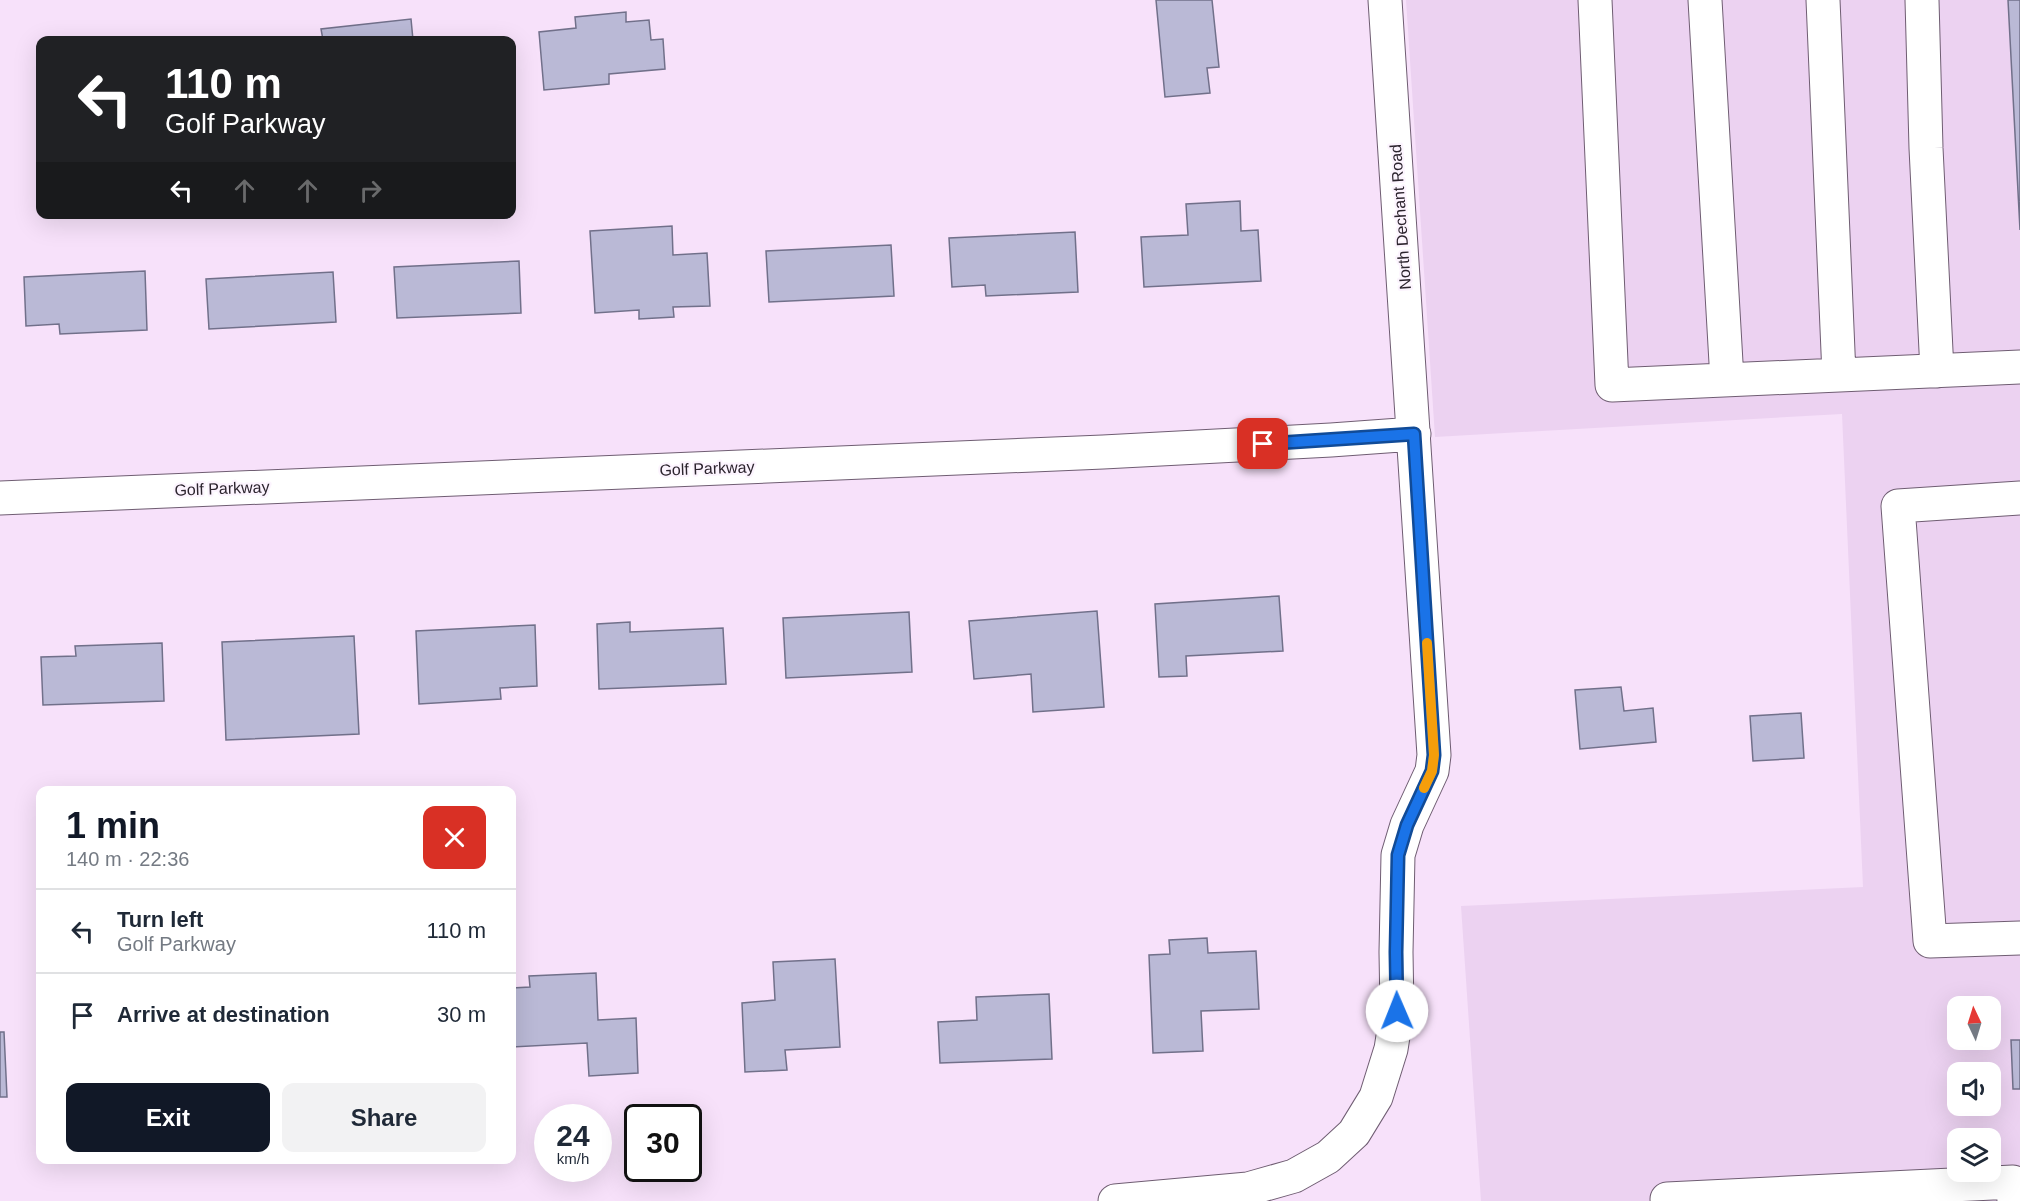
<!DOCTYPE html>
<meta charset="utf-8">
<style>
body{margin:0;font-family:Helvetica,sans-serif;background:#f2f2f3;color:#1f2937;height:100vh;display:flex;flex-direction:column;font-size:22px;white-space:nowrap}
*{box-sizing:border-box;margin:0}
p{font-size:20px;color:#747a83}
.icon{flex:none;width:33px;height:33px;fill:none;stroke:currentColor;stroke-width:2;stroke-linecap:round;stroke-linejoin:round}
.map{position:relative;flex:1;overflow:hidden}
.drawer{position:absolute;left:36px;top:786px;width:480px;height:378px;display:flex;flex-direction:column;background:#fff;border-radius:12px;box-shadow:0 6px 24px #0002}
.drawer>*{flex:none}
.top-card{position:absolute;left:36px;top:36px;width:480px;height:183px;border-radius:12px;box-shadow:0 6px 24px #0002;background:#202124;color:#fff;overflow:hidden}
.needle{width:39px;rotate:356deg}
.controls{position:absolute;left:1947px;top:996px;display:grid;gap:12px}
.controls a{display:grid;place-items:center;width:54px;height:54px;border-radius:12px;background:#fff;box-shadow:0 6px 24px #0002;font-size:30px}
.speed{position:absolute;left:534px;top:1104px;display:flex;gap:12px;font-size:30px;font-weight:700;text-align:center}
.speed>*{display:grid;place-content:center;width:78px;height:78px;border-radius:50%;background:#fff;box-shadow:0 6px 24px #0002;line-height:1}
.speed small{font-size:15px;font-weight:400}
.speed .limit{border:3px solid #111;border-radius:9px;background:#fff;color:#111}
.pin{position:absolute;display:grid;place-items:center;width:51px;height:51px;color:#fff;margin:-26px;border-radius:12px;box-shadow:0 3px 9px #0006}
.me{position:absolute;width:66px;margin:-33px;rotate:359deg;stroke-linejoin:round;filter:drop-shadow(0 0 4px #0008)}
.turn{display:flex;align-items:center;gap:21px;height:126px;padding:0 30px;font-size:27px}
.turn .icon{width:78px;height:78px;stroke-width:2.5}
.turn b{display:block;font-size:42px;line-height:51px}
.lanes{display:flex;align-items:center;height:57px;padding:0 30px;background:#0003;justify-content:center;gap:30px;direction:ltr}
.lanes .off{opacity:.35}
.round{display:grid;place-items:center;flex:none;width:63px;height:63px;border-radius:12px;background:#f2f2f3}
.summary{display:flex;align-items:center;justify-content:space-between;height:102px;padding:0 30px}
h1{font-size:36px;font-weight:700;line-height:45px;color:#111827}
.button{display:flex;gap:12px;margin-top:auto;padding:12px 30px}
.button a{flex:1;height:69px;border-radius:12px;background:#111827;color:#fff;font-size:24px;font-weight:700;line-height:69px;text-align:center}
.button a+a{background:#f2f2f3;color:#1f2937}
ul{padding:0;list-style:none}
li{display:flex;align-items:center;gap:18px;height:84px;padding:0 30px;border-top:2px solid #e0e1e3}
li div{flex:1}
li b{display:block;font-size:22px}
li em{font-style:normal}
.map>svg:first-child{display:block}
.built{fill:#ecd2f1;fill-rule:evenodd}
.building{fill:#bab9d6;stroke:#71708a;stroke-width:1.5}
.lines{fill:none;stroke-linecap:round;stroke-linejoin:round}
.minor-casing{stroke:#6f5d72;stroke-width:35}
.minor{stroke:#fff;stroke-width:33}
.route-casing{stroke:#114b97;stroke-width:15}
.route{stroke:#1a73e8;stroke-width:10}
.slow{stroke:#f59e0b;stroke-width:10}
.labels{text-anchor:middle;stroke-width:4.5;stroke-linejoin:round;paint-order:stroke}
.street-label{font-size:16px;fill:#2c242e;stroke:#fcf4fe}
</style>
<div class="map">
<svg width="2020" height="1201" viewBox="0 0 2020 1201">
<rect width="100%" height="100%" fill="#f7e1fa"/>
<path class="built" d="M1406,0H2020V1201H1481L1461,906L1863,887L1842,414L1435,437ZM1958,1006H1990V1040H1958ZM1958,1072H1990V1106H1958ZM1958,1138H1990V1172H1958Z"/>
<path class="building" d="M1156,0H1212L1219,67L1207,68L1210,93L1165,97Z
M2008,0H2020V230Z
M626,12V22L649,20L651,40L663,39L665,69L609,74V84L544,90L539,32L576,28L575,17Z
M411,19L413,40H323L321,29Z
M1240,201L1241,231L1258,230L1261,281L1144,287L1141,237L1188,235L1186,204Z
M672,226L673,255L707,253L710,306L673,307L674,317L639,319V310L595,313L590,231Z
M1075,232L1078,292L986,296L985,285L952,287L949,238Z
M891,245L894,296L769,302L766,251Z
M519,261L521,313L397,318L394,267Z
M145,271L147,330L60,334L59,324L26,326L24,277Z
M333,272L336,322L209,329L206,279Z
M1279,596L1283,651L1186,656L1187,676L1159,677L1155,604Z
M1097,611L1104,707L1033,712L1031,674L974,679L969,621Z
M909,612L912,672L786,678L783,618Z
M630,622V632L723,628L726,684L599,689L597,624Z
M535,625L537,686L500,688L501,699L419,704L416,631Z
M354,636L359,734L226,740L222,642Z
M162,643L164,701L43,705L41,657L76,656L75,646Z
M1621,687L1624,711L1653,708L1656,742L1580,749L1575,690Z
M1801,713L1804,758L1753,761L1750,716Z
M1207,938L1208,953L1256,951L1259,1009L1201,1011L1203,1051L1153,1053L1149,955L1170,954L1169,940Z
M835,959L840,1047L785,1050L787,1070L745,1072L742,1003L775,1000L773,962Z
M596,973L598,1020L636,1018L638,1073L589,1076L587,1043L512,1047V988L530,987L529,976Z
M1049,994L1052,1059L940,1063L938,1022L977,1020L976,997Z
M0,1032H4L7,1097H0Z
M2011,1040H2020V1089H2013Z"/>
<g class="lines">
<defs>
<path id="minor" d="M1595,0L1612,385L2020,367
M1705,0L1727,380
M1823,0L1839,375
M1922,0L1926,148L1937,371
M0,498L1103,452L1331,440L1414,434
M2020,498L1898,506L1930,941L2020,938
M1667,1199L2013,1182L2014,1201
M1115,1201L1248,1189L1294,1176L1328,1157L1354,1133L1376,1097L1391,1049L1397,1011L1396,952L1398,855L1407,825L1432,771L1434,755L1385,0"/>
</defs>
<use href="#minor" class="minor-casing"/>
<use href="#minor" class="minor"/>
</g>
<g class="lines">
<defs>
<path id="route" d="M1263,444L1414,434L1434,755L1432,771L1407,825L1398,855L1396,952L1397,1011"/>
</defs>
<use href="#route" class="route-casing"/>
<use href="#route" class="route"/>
<path class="slow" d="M1424,788L1432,771L1434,755L1427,643"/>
</g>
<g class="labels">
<g class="street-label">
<text transform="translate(1400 217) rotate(-94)" y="6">North Dechant Road</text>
<text transform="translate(707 468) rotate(-2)" y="6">Golf Parkway</text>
<text transform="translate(222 488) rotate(-2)" y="6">Golf Parkway</text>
</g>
</g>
</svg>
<div class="controls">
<a><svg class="needle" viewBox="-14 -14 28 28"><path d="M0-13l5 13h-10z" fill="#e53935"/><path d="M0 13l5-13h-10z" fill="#747a83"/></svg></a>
<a><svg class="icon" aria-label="sound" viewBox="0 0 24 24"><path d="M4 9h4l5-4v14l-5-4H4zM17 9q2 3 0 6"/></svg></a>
<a><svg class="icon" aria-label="layers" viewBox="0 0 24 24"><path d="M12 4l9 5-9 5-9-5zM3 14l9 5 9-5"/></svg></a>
</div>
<div class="speed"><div>24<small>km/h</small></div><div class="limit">30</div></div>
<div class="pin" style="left:1263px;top:444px;background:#d93025"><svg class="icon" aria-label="arrive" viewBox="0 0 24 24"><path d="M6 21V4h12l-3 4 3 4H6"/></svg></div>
<svg class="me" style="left:1397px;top:1011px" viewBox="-20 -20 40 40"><circle r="19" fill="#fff"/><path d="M0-13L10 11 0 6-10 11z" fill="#1a73e8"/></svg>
<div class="top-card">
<div class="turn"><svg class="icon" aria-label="left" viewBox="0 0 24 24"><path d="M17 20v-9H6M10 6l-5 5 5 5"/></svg><div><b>110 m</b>Golf Parkway</div></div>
<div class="lanes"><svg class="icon" aria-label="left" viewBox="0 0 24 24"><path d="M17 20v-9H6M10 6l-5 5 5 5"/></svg><svg class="icon off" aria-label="ahead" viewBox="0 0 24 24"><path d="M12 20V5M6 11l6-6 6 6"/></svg><svg class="icon off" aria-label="ahead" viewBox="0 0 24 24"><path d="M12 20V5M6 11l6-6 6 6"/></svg><svg class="icon off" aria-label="right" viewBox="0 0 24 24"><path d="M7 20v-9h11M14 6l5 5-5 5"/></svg></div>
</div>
<section class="drawer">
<div class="summary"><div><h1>1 min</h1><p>140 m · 22:36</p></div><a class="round" style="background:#d93025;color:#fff"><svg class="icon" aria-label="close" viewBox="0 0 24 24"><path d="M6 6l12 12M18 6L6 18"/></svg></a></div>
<ul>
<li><svg class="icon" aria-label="left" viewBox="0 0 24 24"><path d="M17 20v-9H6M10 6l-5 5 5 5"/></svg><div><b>Turn left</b><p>Golf Parkway</p></div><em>110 m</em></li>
<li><svg class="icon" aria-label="arrive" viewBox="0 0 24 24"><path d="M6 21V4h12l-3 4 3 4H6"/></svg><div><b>Arrive at destination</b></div><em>30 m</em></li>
</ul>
<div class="button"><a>Exit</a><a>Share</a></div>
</section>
</div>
